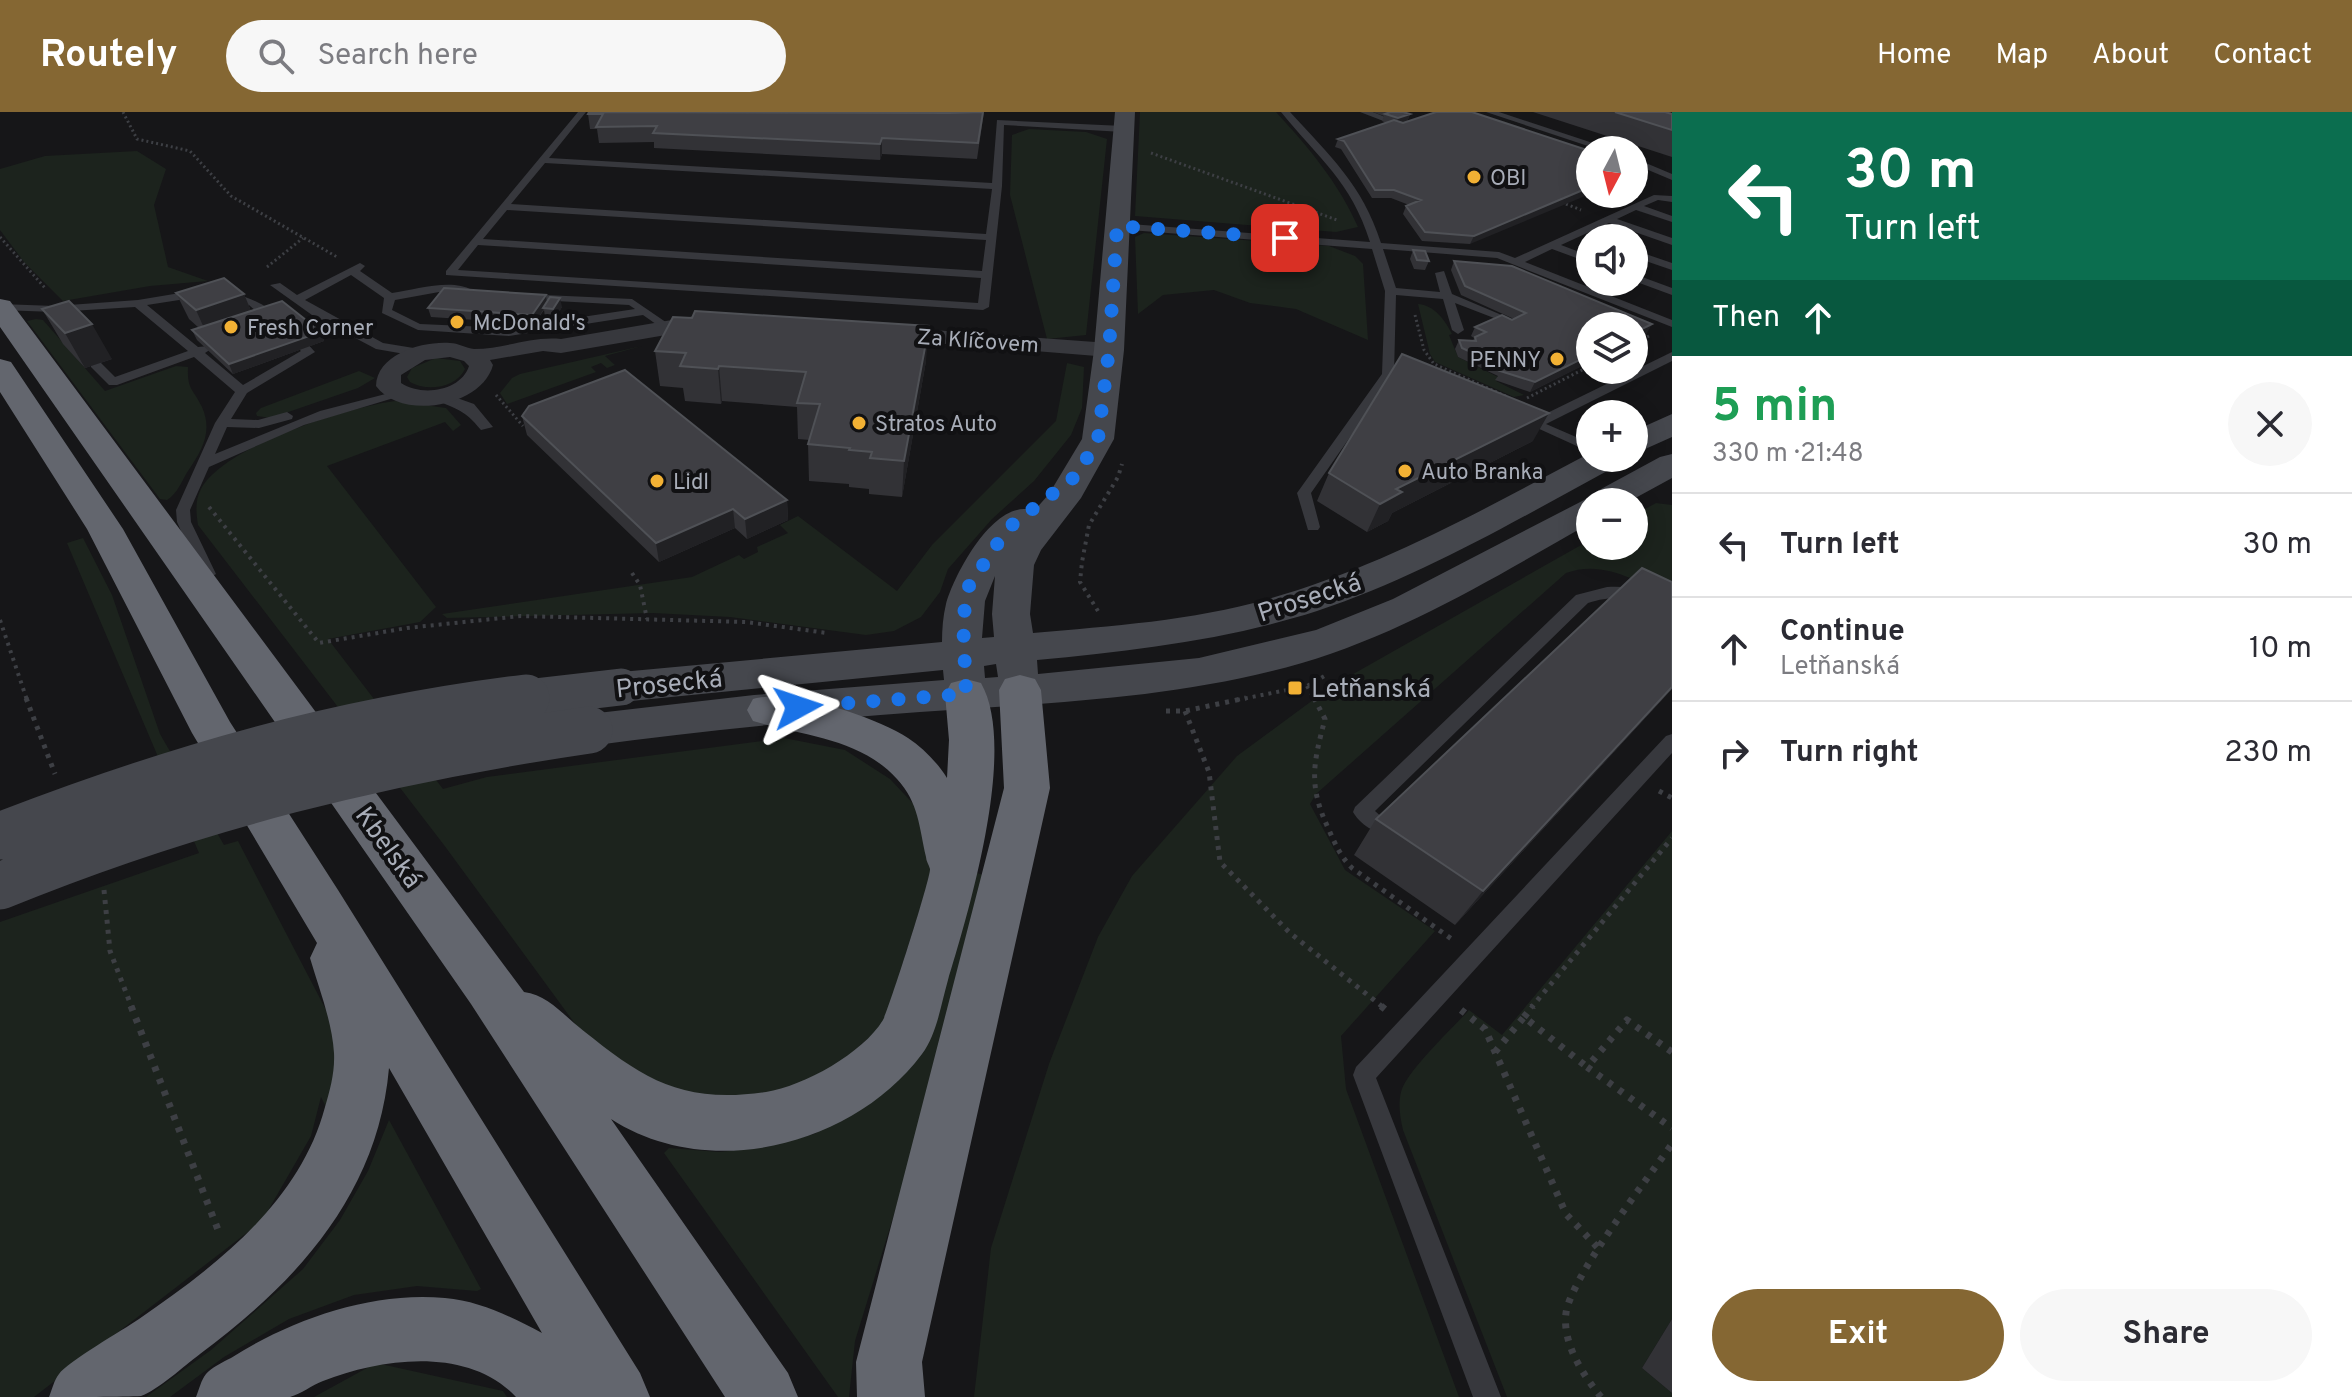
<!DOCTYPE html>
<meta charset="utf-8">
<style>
body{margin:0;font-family:Overpass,sans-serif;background:#f7f7f7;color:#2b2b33;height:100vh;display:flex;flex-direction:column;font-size:30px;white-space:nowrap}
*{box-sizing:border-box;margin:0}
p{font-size:26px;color:#7c7c81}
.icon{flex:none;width:44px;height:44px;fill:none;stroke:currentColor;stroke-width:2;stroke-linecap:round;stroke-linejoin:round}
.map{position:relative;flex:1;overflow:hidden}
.side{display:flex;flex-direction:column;background:#fff;width:680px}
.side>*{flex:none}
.banner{background:#0b6e4f;color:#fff;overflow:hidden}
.needle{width:52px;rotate:187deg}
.controls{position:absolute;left:1576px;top:24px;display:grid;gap:16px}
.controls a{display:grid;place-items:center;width:72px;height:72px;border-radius:50%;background:#fff;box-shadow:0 4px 20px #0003;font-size:40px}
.pin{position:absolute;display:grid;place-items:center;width:68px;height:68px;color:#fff;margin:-34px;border-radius:16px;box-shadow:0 4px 12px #0006}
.me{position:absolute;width:88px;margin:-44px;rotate:85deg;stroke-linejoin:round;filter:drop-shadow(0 0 6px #0008)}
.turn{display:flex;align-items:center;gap:28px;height:168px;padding:0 40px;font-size:36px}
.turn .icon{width:104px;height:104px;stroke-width:2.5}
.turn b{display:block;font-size:56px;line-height:68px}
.then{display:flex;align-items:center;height:76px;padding:0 40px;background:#0003;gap:16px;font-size:30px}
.round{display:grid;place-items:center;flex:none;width:84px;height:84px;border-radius:42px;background:#f7f7f7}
.headline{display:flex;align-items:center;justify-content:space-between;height:136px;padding:0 40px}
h1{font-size:48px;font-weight:700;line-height:60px;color:#1e9e55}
.action{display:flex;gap:16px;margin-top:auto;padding:16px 40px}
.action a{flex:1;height:92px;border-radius:48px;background:#856733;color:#fff;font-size:32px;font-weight:700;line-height:92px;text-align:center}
.action a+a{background:#f7f7f7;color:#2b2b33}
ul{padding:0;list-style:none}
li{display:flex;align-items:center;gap:24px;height:104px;padding:0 40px;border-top:2px solid #e1e1e2}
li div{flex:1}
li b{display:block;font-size:30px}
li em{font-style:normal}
header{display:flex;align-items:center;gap:48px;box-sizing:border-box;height:112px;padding:0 40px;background:#856733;color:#fff}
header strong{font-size:38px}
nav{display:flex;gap:44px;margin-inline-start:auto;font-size:28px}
.search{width:560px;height:72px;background:#f7f7f7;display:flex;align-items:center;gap:20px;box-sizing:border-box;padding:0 28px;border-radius:44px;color:#7c7c81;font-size:30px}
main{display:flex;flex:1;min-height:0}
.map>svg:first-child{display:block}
.green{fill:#1c231d}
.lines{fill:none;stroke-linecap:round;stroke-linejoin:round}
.path-far3{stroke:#3d3f44;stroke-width:3;stroke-dasharray:2 3;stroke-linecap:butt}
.path-far2{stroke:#3d3f44;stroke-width:4;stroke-dasharray:3 5;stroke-linecap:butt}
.path-far1{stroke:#3d3f44;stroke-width:5;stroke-dasharray:4 6;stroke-linecap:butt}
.path{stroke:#3d3f44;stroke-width:7;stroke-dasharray:5 8;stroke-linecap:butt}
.lane{fill:#37383d;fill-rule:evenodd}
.street{fill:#37383d;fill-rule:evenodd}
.secondary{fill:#45474d;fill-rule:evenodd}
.highway{fill:#63666e;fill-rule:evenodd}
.secondary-bridge-far1{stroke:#45474d;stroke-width:37}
.secondary-bridge{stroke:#45474d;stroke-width:47}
.wall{fill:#323236}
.shaded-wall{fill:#212124}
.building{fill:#3f3f44;stroke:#4f5156;stroke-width:2}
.route{stroke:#1a73e8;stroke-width:14;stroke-dasharray:0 25.2}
.poi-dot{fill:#f2b134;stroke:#111113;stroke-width:3}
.labels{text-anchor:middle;stroke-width:8;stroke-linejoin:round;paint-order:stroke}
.far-poi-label{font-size:22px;fill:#a8adb8;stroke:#111113;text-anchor:start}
.far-street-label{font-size:22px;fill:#a8adb8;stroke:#111113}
.street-label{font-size:26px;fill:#a8adb8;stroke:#111113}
.poi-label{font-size:26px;fill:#a8adb8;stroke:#111113;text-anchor:start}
</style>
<header>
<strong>Routely</strong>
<div class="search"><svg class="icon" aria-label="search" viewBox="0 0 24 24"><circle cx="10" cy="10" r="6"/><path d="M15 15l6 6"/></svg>Search here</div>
<nav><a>Home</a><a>Map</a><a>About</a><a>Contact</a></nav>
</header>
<main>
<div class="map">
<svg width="1672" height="1285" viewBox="0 0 1672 1285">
<rect width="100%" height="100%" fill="#161618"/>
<path class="green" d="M1140,0H1276C1309,36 1338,70 1358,115L1336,120L1135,104Z
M1029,17L1086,20L1107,27L1086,223L1047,227L1010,83L1012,23Z
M137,39L166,57L154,93L168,155L208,169L150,174L63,189L24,150L0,118V57L45,44Z
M1144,121L1329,134L1355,144L1363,152L1368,228L1296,197L1250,191L1214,178L1163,183L1138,202L1135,125Z
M1418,192C1434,193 1445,208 1452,222L1449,223L1458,245L1500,266L1496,269L1524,283L1514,285L1435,250L1430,242Z
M36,207L43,208L105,279L176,254L188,255C187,278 193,276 202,295C213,320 202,338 188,359C181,370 178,381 167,388L160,387L27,209Z
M642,234L605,244L615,253L607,256L601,251L591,255L596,260L507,292L500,281L512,266L520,262Z
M436,246L460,249L465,257C456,276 427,280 410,270L407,265L412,256Z
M1067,251L1084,255L1082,296L1071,323L1034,369L992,407L948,457L940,480L921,505L894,519L866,523L730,505L653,501L447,506L442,502L692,465L739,443L744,447L758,440L757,435L788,421L780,413L798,404L897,479L932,433L1056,309Z
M359,259L375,266L358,276L271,306L257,304L256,301L261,296Z
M395,289L446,296L461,313L453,319L445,310L327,354L436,495L420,510L328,527L443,677L487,665L784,626L845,638L890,667L920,699L932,759L883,913L834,957L778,986L706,992L623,955L584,924L444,733L198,413C196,400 195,388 201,377C224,334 348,295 395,289Z
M1656,391L1672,393V486C1639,470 1603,447 1566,461L1316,682L1310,692L1345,758L1435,819L1341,924L1346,977L1459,1285H974L991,1136L1049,952L1098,825L1132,764L1237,644L1332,574L1590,428V434H1634V403Z
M83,426L112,483L160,622L224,733L238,729L337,919L332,1007L321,985L311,1024L262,1109L34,1285H0V810L199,741L67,431Z
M1672,719V1207L1642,1256L1672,1281V1285H1507L1403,1018C1400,1005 1398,993 1401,980C1407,958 1454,915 1469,898L1502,923Z
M974,760L983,763L944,940L855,1229L849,1285H838L664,1041L669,1036L719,1040L767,1035L814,1022L861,996Z
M389,1008L481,1177L477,1179L417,1174L354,1183L289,1207L224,1245L170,1285H146L211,1238L303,1157L340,1108L368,1059Z
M376,1251L503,1279L507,1285H314Z"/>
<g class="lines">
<path class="path-far3" d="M123,0L137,27L190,39L231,84L337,145
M1151,41L1337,108
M1566,92L1581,98
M0,125L45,176
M267,155L303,126
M1415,203L1424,238L1434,252L1508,285
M1634,232L1649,224
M496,283L523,314
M1527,286L1590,254"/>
<path class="path-far2" d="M209,395L319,531L407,516L521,504L746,510L827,521
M632,461L640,473L647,507
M1098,499L1080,470L1082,450L1089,413L1118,365L1122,352
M0,508L27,588
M1307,574L1315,588
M1237,588L1307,574L1326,563"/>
<path class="path-far1" d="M26,586L55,662
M1314,586L1325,607C1313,652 1308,674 1329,718C1335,732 1341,745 1352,756L1453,828
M1166,599H1185L1246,586
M1185,599L1209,660L1220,750L1290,821L1384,896
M1659,679L1672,686
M104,778L110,839L132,896
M1531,896L1672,726"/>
<path class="path" d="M131,894L220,1123
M1381,894L1386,898
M1461,898L1485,917L1566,1102L1600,1138
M1524,905L1533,894
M1495,940L1524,905L1587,955
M1672,940L1627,908L1587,955L1672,1016
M1601,1285C1583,1263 1562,1231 1566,1201C1571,1165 1648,1066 1672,1032"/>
<path class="lane" d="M578,0H586L549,46L992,71L997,8L1123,14L1127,17L1123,20L1004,13L1002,74L989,195L983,198L446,163V159ZM545,51L992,77L986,122L511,92ZM507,98L986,128L982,159L483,127ZM478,133L981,166L978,191L458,158Z
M1281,0H1290C1330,44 1362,72 1381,131L1499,140L1515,146L1654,83L1672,84V90L1658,88L1644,94L1672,104V110L1636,98L1617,107L1672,126V133L1609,111L1561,133L1590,144V151L1552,137L1525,150L1672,208V215L1497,146L1383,137L1396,176L1440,180L1435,161L1444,159L1452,182L1504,204L1494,206L1455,191L1464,218L1458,222L1452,218L1443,187L1396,183L1394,262L1311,381L1320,415L1318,418H1308L1297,381L1382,262L1385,179L1372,137L1117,117L1112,114L1117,111L1370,130C1351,69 1319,47 1281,0Z
M1360,0H1373L1390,7L1386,10Z
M1486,0H1499L1614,38H1600Z
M1634,46L1672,62V68L1634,52Z
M1634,138L1672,151V158L1634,145Z
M360,151L365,154L360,159L392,181C415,178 451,166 472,178L466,181L439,180L395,188L392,198L420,212L509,216L635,197L629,193L519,187L517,185L523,182L632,187L673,215L663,217L643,203L509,224L418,218L382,201L384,186L351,163L305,188L383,231L426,238L428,241L422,245L376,237L312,203L270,173L280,171L297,183Z
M1634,162L1672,176V183L1634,169Z
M192,179C251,176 277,197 315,240L247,281L231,307L258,308L287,300L293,304L292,307L259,316L227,315L215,342L320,299L401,278L407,282L304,313L209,355L190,398L191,410L216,462L208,467L200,462L177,410L176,398L215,311L235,280L194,245L117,273H109L91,255V249H99L115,265L188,239L135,195L55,200L0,198V192L55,194L138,188ZM221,185L249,193L301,239L243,273L205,241L211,237L209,234L198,235L147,193L192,186Z
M1672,240V249L1546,312L1590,331V340L1513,305L1519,301L1535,307Z
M435,281H443L474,292L493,315L481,318C463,296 458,299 435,287Z
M1607,475C1631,473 1651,480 1672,490V501C1637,491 1626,479 1588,491L1375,699L1393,715L1390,720C1377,725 1359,711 1353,700L1355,695L1576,483Z
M1672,622V641L1376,966L1501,1285H1473L1353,963L1356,955L1666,624Z"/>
<path class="street" d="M701,203L725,205L729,210L725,215L701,217L561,241L543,239L490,248L493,253C482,295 401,309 376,274C377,242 422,229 450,231C458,231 466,236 474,237C504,237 531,224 561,227ZM450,245L464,249L469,254C461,279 422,285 401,271V263L425,248Z
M879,214L1109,231L1117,233L1121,238L1117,243L1109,245L871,226L867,221L871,216Z"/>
<path class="secondary" d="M1115,0H1135L1124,238L1114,327L1081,386L1041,438L1034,453L1030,502L1033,521C1111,514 1192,509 1268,487C1382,455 1486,396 1590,341V346H1623L1618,353C1520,406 1423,464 1317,499C1226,528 1132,539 1037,548L1038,562L1199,546L1316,518L1393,487L1586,387L1590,383L1660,345L1672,342V366L1628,390H1590V411C1497,464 1406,520 1302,551C1178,587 1048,591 920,600C809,608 699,619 589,634L574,629L567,618L574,607L589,602L754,583L944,568L943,558L621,590L606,585L600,575L606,565L621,560L942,530C942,517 943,504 946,492C955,460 996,384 1034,399L1049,382L1082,327L1094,238ZM995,464L992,502L994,525L982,526L985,489ZM996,552L998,565L985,566L984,554Z
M1672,302V325L1634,342V319Z"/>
<path class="highway" d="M0,187L10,189L524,880C544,882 559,898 574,911C639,964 678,993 766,980C804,974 863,941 883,908C889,897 931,765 930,757C929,753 926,749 926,745C919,715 919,691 897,667C860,626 803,624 753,609L747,598L753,587C789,576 876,605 908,626C923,636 937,650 947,666L949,628L945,582L951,571L966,567L981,571C1018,636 969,799 948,868C941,892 937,922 922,942C854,1033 710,1071 611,1007L788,1261L798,1285H725L471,892L0,215Z
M0,247L11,250L123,417L230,610L338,778L640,1261L650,1285H516C468,1234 382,1246 323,1269C312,1273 301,1282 290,1285C271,1285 219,1285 196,1285C199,1278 201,1268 206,1262C211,1256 223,1250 231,1246C292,1207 372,1179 445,1186C480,1189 512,1205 542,1221L389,956C378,1082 297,1170 200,1242C184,1254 158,1278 141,1284C126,1285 68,1285 49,1285C52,1278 54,1268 59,1262C67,1250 123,1218 139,1207C216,1154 300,1090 325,995C330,978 335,960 334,941C332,909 319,877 310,846L317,831L192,621L87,417L0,280Z
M1020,563L1035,567L1041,578L1050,676L922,1250L925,1285H857L856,1250L1004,676L999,578L1005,567Z"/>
<path class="secondary-bridge-far1" d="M510,588L621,575"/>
<path class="secondary-bridge" d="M0,724C175,656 339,609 526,586
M0,774C193,695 384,648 589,618"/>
</g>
<path class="wall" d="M984,0L977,47L882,42L880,48L654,36V30L599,31L597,17H590L588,2Z
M1373,0H1408L1405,1L1410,2L1407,10L1590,39L1470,132L1422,129L1403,102L1406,94L1409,93L1391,86H1372L1341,37L1335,35L1338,27L1386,11L1382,9L1384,4Z
M1533,0H1672L1670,1L1672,2V45Z
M1413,138L1429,149L1425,158L1414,157L1410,147Z
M1454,149L1647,221L1530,280L1495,268L1498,264L1458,245L1455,237L1459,228L1473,229L1474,226L1471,224L1475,215L1514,207L1461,183L1451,158Z
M176,181L244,182L251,199L321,220L324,229L233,262L197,228L192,218L199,216L189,207Z
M547,190L562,195L555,206L545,205L544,198L534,212L431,205L428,196Z
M42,197L112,247L85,256L63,232Z
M655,239L926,249L902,385L869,382V377L849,375V372L809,369L808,332L810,328L798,327L797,295L722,289L721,292L685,289L683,276L660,274Z
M522,304L787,388L788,408L747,427L735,416L659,450L527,323Z
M1533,329L1392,401L1388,409L1367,420L1317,389L1329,361Z
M1672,577L1455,813L1354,743L1376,707Z
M1672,1207V1281L1642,1256Z"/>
<path class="shaded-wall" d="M1410,2L1407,10L1396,14L1398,6Z
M882,26V42L880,48V32Z
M1590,75V82L1470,132L1474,124Z
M244,182L255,209L208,225L196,198Z
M546,183L547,192L534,212L532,203Z
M560,186L562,195L555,206L553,197Z
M92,212L112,247L85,256L65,221Z
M1652,212L1647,221L1634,228V221Z
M929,214L926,249L902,385L904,349Z
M321,220L324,229L233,262L229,252Z
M1590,243V250L1530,280L1535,270Z
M719,254L722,289L721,292L718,257Z
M1549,301L1533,329L1392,401L1388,409L1367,420L1380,392L1396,377Z
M787,388L788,408L747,427L745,407Z
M733,397L735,416L659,450L656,431Z
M1672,575V577L1455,813L1483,779Z"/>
<path class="building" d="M589,0L950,1L983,0L978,31L882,26L880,32L653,21L657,14L596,15L603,2H588Z
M1390,0H1403L1410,2L1398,6L1385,2Z
M1436,0H1472L1590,39V75L1474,124L1425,120L1406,94L1421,88L1394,78H1375L1344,29L1338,27L1394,8L1403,11Z
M1615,0H1665L1672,2V18Z
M1413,138L1425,139L1429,149L1417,148Z
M1454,149L1512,154L1652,212L1634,221V214H1590V243L1535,270L1500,259L1505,256L1462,236L1459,228L1476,229L1475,225L1486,220L1475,215L1502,203L1512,208L1526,201L1465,174Z
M224,166L244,182L196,198L176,181Z
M444,176L546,183L532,203L428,196Z
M550,185L560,186L553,197L543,196Z
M69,189L92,212L65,221L42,197Z
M282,189L321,220L229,252L192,218Z
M695,199L929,214L904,349L870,346L872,340L849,338L850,336L808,332L820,292L797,291L806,260L719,254L718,257L680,254L686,241L655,239L673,205L692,206Z
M1402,242L1549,301L1396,377L1402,380L1380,392L1329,361Z
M625,258L787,388L745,407L733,397L656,431L522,304L529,294Z
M1642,456L1672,470V575L1483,779L1376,707Z"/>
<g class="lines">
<path class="route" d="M798,595L966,582L963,507L969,474L1008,416L1077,363L1098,327L1109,238L1117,114L1285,126"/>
</g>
<g class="poi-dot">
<circle cx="1474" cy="65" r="8"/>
<circle cx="457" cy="210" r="8"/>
<circle cx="231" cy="215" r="8"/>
<circle cx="1557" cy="247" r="8"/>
<circle cx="859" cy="311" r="8"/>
<circle cx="1405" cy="359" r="8"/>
<circle cx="657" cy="369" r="8"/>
<rect x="1287" y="568" width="16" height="16" rx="4"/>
</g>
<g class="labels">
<g class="far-poi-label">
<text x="1490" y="73">OBI</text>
<text x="473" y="218">McDonald's</text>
<text x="247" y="223">Fresh Corner</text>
<text x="1541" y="255" text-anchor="end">PENNY</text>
<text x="875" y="319">Stratos Auto</text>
<text x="1421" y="367">Auto Branka</text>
<text x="673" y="377">Lidl</text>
</g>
<g class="far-street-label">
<text transform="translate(978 228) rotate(4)" y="8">Za Klíčovem</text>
</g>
<g class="street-label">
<text transform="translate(1309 485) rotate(-18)" y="9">Prosecká</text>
<text transform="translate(669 571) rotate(-6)" y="9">Prosecká</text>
<text transform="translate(389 735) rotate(54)" y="9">Kbelská</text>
</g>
<g class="poi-label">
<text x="1311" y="585">Letňanská</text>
</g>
</g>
</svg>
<div class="controls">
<a><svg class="needle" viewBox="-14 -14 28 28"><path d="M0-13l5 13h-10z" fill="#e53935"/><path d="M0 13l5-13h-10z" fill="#7c7c81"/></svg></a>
<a><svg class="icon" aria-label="sound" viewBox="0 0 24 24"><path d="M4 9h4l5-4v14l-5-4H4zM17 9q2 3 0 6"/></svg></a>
<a><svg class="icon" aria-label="layers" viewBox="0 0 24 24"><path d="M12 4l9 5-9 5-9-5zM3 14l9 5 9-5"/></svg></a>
<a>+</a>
<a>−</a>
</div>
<div class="pin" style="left:1285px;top:126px;background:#d93025"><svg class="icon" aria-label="arrive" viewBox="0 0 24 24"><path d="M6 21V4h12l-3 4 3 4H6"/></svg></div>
<svg class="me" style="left:798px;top:595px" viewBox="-20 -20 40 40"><path d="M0-17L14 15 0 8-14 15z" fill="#1a73e8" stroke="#fff" stroke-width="4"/></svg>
</div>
<section class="side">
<div class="banner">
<div class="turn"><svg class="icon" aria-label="left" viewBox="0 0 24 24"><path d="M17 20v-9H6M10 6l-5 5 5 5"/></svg><div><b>30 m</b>Turn left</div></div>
<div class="then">Then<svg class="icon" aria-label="ahead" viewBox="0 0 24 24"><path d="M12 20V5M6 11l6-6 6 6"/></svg></div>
</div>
<div class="headline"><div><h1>5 min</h1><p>330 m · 21:48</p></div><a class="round"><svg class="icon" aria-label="close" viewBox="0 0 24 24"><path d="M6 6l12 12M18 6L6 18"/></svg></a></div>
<ul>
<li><svg class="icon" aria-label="left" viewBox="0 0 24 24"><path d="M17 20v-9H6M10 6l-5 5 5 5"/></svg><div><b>Turn left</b></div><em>30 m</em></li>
<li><svg class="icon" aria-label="ahead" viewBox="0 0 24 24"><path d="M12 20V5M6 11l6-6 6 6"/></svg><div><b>Continue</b><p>Letňanská</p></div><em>10 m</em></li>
<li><svg class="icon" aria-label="right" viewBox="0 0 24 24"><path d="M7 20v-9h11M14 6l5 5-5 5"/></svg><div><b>Turn right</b></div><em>230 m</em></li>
</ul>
<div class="action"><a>Exit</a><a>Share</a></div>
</section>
</main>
